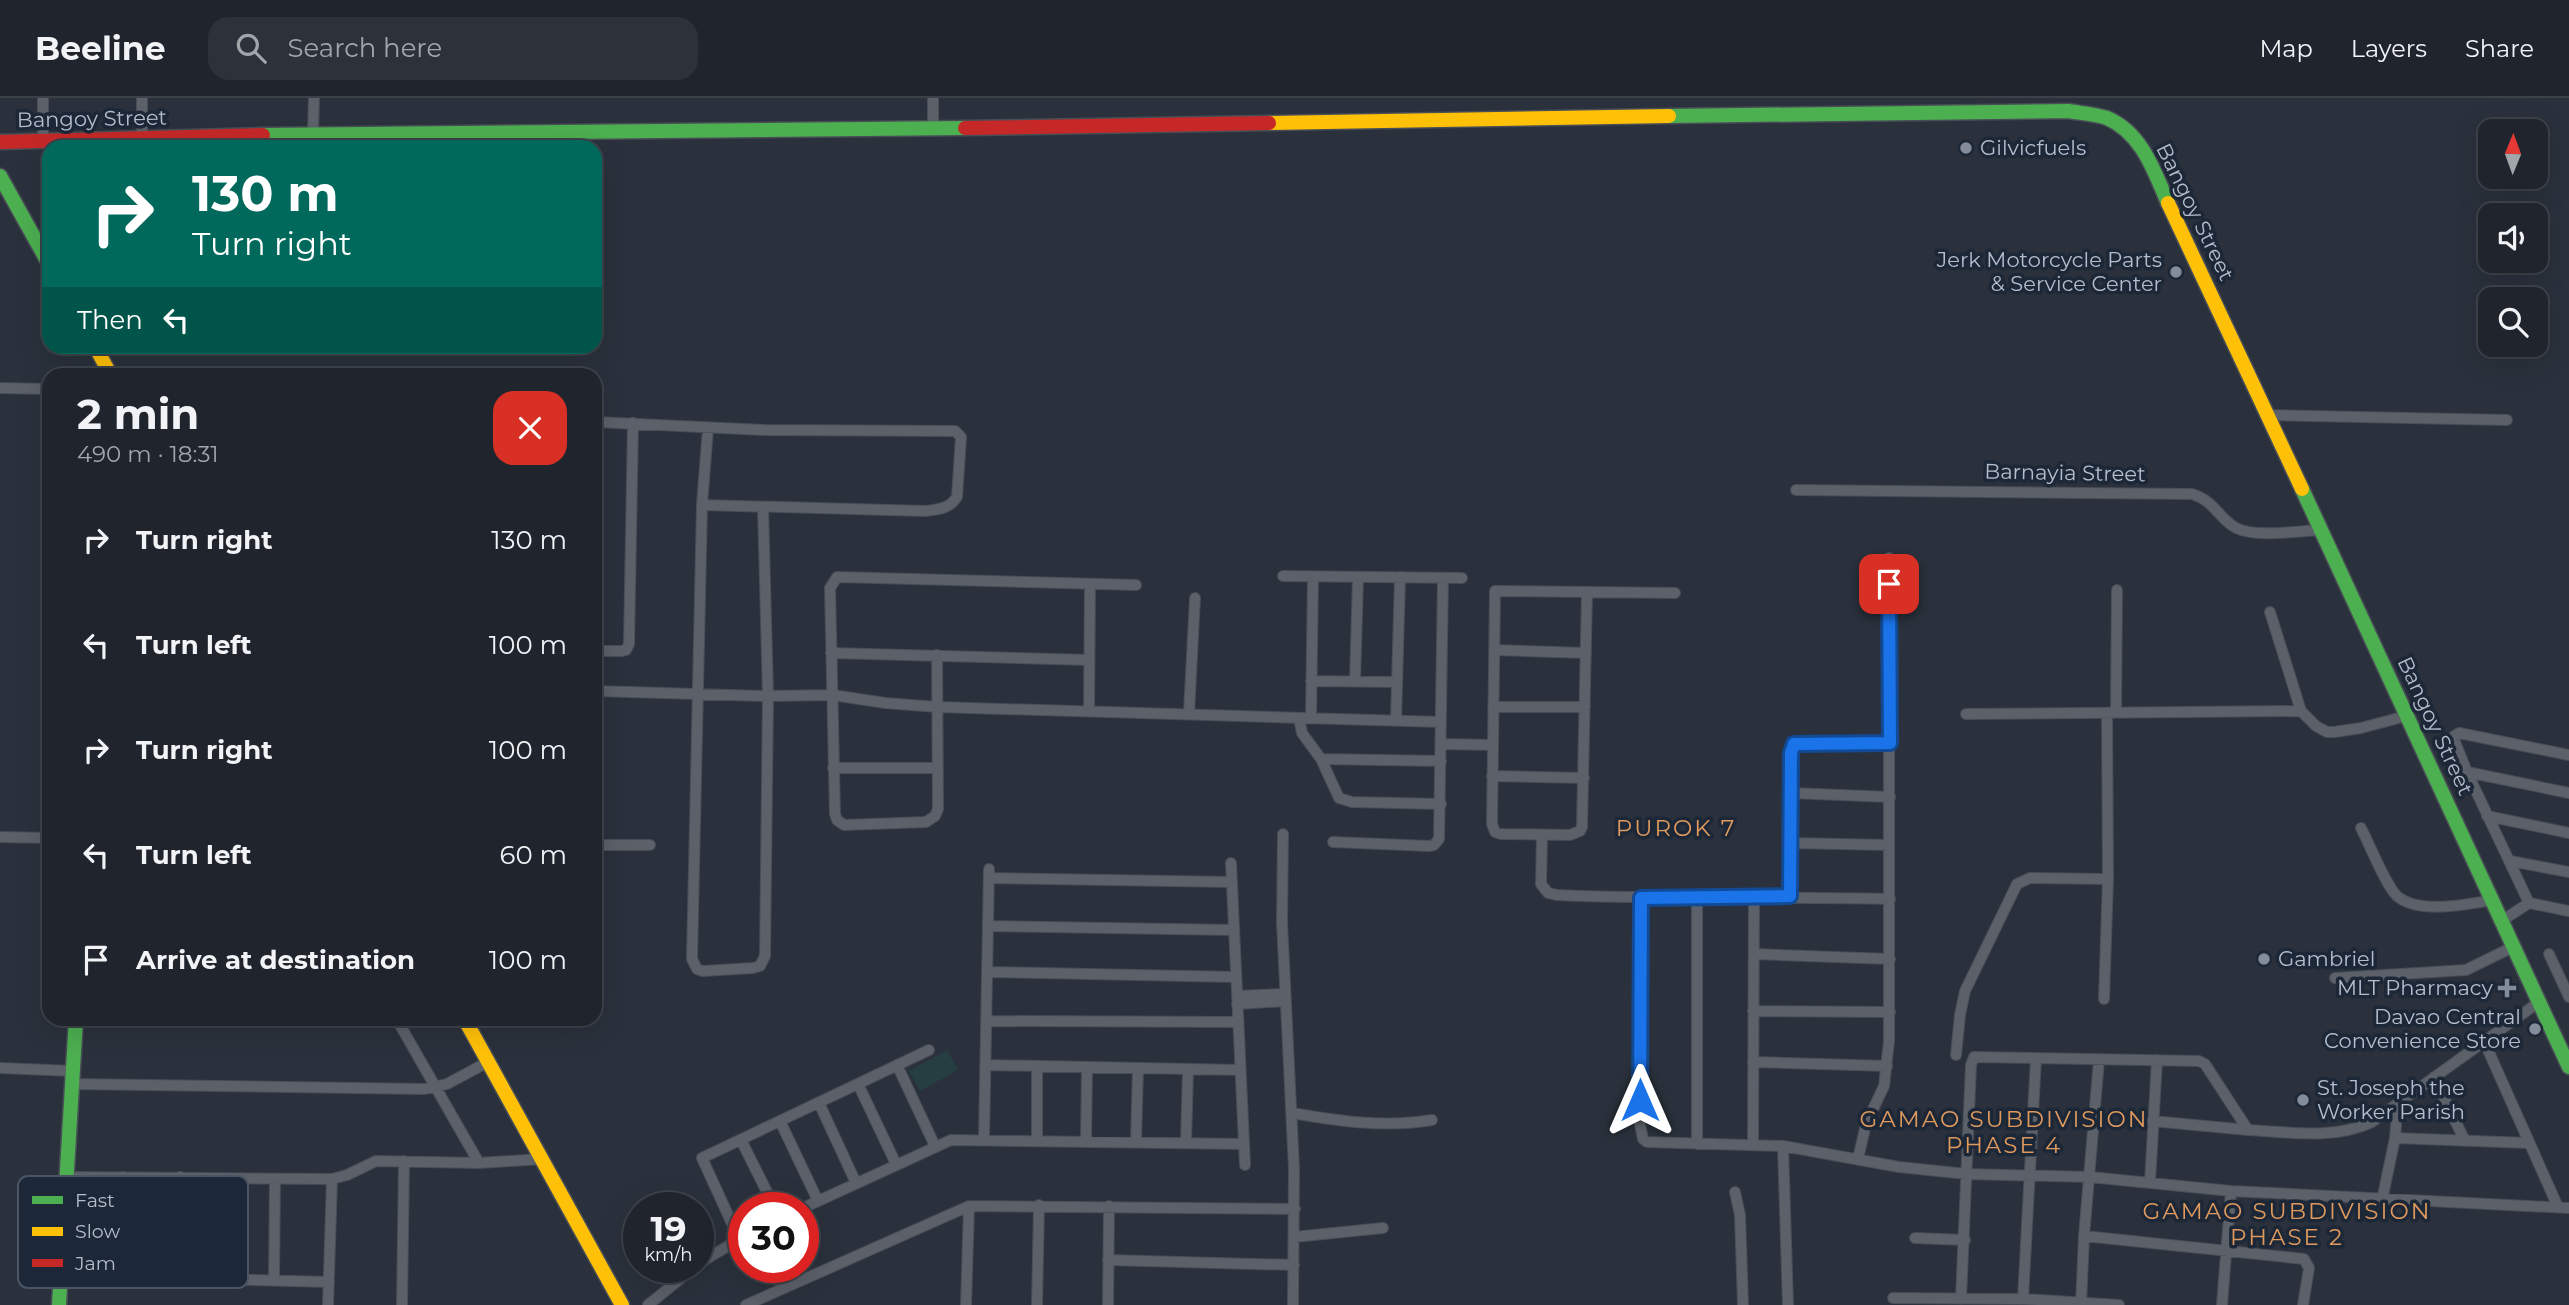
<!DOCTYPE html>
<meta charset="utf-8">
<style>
body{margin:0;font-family:Montserrat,sans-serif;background:#2d3139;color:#f1f3f6;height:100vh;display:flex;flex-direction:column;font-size:26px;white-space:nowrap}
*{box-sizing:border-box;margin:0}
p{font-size:23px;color:#a2a5aa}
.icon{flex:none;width:38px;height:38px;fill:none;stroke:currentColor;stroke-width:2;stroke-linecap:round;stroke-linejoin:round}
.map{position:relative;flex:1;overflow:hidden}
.panel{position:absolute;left:42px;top:270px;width:560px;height:658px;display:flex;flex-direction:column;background:#20252d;border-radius:21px;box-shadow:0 7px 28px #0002,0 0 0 2px #3d4249}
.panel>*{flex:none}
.guide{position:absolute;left:42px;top:42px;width:560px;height:214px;border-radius:21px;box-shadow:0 7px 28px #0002,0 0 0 2px #3d4249;background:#00695c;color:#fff;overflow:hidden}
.needle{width:46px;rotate:1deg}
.fabs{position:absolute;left:2478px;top:21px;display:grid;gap:14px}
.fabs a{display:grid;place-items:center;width:70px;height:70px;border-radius:14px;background:#20252d;box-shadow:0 7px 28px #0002,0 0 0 2px #3d4249;font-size:35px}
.speed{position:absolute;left:623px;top:1094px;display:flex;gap:14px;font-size:35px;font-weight:700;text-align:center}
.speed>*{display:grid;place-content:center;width:91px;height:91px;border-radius:50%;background:#20252d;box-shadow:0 7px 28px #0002,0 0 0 2px #3d4249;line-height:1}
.speed small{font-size:18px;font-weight:400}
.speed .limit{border:10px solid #d22;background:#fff;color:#111}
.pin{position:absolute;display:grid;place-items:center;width:60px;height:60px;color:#fff;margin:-30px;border-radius:14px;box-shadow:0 4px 10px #0006}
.me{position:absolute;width:77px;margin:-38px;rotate:0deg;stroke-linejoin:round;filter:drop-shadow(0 0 5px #0008)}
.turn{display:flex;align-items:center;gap:24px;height:147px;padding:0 35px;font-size:32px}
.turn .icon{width:91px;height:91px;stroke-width:2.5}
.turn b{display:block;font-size:49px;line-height:60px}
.then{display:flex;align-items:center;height:66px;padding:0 35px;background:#0003;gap:14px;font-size:26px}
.round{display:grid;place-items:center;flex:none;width:74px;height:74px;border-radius:21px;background:#2d3139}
.head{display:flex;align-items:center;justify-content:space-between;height:119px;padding:0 35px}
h1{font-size:42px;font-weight:700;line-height:52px}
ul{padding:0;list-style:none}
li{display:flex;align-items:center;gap:21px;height:105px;padding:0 35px}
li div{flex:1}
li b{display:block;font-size:26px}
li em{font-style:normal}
header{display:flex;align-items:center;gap:42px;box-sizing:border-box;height:98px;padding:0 35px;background:#20252d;border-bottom:2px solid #3d4249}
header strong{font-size:33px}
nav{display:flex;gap:38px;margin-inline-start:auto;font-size:24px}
.search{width:490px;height:63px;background:#2d3139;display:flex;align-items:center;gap:18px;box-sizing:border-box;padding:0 24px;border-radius:21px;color:#a2a5aa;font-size:26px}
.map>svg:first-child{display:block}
.green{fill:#263d42}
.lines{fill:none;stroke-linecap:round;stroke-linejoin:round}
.street-casing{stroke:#484d56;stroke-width:12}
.fast-casing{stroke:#484d56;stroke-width:17}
.slow-casing{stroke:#484d56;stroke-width:17}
.jam-casing{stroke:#484d56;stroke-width:17}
.street{stroke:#5b6069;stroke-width:10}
.fast{stroke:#4caf50;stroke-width:14}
.slow{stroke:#ffc107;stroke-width:14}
.jam{stroke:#c62828;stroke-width:14}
.route-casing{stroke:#114b97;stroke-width:18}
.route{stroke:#1a73e8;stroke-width:12}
.poi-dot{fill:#848c9a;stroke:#1c2737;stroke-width:2.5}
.labels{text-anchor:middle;stroke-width:7;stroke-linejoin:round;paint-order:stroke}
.street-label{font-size:21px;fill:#b4bdcc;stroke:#1c2737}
.poi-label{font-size:21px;fill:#b4bdcc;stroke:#1c2737;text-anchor:start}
.neighbourhood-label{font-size:23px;letter-spacing:2px;fill:#df995d;stroke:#1c2737}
.key{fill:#1c2737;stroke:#4a5464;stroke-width:2}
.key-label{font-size:19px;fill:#b4bdcc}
</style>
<header>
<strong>Beeline</strong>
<div class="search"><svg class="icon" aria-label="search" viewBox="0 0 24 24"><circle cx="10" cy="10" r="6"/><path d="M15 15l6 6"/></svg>Search here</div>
<nav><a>Map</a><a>Layers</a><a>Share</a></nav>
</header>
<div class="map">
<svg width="2569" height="1207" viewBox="0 0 2569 1207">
<rect width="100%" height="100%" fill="#2a313c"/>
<path class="green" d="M947,952L958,972L920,993L909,973Z"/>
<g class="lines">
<defs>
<path id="street" d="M142,0V40
M933,30V0
M313,36L314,0
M43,43V0
M0,290L49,291
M2267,317L2507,322
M595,324L766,332L955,333L961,339L957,399C949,411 939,411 926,413L702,407
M708,330L702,407L692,861L697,871L703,873L753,870L760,868L765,858L768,598L763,409
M1796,392L2192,396C2215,403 2218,420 2236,430C2256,440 2298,433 2320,432
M1283,478L1462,480
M1587,494L1582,729L1580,733L1570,737L1501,736L1495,734L1492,726L1495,493L1675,495
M2270,514L2301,613L2316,628L2327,634H2334L2361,630L2406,618
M1494,552L1586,555
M595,553H622L626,552L629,546L633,325
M831,555L1089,562
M937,557L938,711L935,718L926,724L844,727L837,722L835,716L830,490L837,479L1136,487
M1311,583L1397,584
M1355,583L1358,479
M595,593L768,598L833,597L885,605L937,609L1441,624
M1493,609H1585
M1089,613L1090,486
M1189,615L1195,500
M2116,615L2117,492
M1966,616L2301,613
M1299,620L1302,635L1321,661L1339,700L1352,704L1441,706
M1311,620L1313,479
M1396,622L1400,479
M1441,646L1493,647
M1321,661L1441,663
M833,670H938
M2467,674L2569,695
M1492,678L1584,680
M1791,695L1890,699
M2487,718L2569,735
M2361,730C2370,747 2385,786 2397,798C2419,817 2468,806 2493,802
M1283,736L1282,824L1294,1071L1293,1207
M1542,738L1541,786L1548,795L1557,797C1668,802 1779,798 1890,801
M0,739L49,740
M1333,744L1429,748L1434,747L1439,741L1443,480
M1790,745L1889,747
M595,747H650
M2510,763L2569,774
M1231,765L1245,1067
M989,780L1231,784
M1790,798L1791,655L1794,646L1890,645
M1641,800L1640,1027L1643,1041L1647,1044L1783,1048L1899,1069L1967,1076L2090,1079L2231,1093L2569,1110
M2529,805L2467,674L2453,639L2459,635L2569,657
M2503,822L2529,805L2569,813
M988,828L1234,832
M1754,856L1890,861
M2549,856L2569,899
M987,874L1236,879
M2335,880L2466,872L2515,848
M1237,898L1285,896
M2104,901L2108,781
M1237,906L1285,903
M1753,913L1890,914
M396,920L479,1065
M986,923L1238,924
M2484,943L2558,1109
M1956,957L1960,917L1965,893L2017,786L2030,780L2108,781L2107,615
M1753,964L1887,968
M897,967L935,1048
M985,967L1240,972
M0,970L73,973
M2434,979L2465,1043
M72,986L424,991L447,986L488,964
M858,986L896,1066
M819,1005L856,1085
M1292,1015C1339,1023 1384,1030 1432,1022
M780,1023L818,1103
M2152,1023L2248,1032
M2395,1040L2528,1045
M984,1041L989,771
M741,1042L775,1110
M1037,1042V968
M1086,1043L1087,969
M1136,1044L1138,970
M1186,1045L1188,971
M1697,1046V800
M1753,1047L1754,799
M1783,1048L1788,1207
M1858,1061L1866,1026L1884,988L1889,943V460
M67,1079L332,1081L347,1077L376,1063L479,1065L542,1061
M2150,1084L2157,962
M1735,1094L1740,1117L1743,1207
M2382,1102L2395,1040L2398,1005
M803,1110L951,1042L1244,1046
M2084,1138L2304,1161L2309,1170L2303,1207
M1294,1139L1383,1130
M1915,1140L1965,1142
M739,1141L702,1060L929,952
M1108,1162L1294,1167
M698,1166L743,1139
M62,1177L329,1184
M118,1179L123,1079
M175,1180L180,1079
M215,1181L218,1080
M274,1182L275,1081
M1893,1200L2023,1201L2119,1207
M1961,1201L1971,967L1974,959L2199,963L2205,966L2248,1032C2289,1034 2334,1042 2372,1024L2539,904
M2023,1201L2036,960
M328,1207L332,1081
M402,1207L404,1063
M648,1207L695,1169
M746,1207L969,1108L1295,1111
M966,1207L969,1108
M1037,1207L1039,1107
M1108,1207L1109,1108
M2081,1207L2084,1138L2099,962
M2222,1207L2231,1093"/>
<path id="fast" d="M1669,18L2068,13C2080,15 2095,16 2107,20C2142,35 2154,73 2168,105
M263,37L965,30
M0,78L49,166
M2302,391L2569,969
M59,1207L76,920"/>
<path id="slow" d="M1269,25L1669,18
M2168,105L2302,391
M95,248L110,276
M464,920L622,1207"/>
<path id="jam" d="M965,30L1269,25
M0,44L263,37"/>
</defs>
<use href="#street" class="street-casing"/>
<use href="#fast" class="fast-casing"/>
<use href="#slow" class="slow-casing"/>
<use href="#jam" class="jam-casing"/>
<use href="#street" class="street"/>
<use href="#fast" class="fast"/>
<use href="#slow" class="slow"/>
<use href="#jam" class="jam"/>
</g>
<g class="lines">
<defs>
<path id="route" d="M1640,1002L1641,800L1790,798L1791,655L1794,646L1890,645L1889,486"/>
</defs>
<use href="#route" class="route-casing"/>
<use href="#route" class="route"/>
</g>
<g class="poi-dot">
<circle cx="1966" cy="50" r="7"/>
<circle cx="2176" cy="174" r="7"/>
<circle cx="2264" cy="861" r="7"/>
<path d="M2503.5 879.5h7v7h7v7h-7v7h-7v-7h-7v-7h7z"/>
<circle cx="2535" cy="931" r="7"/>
<circle cx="2303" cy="1002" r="7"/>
</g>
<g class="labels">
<g class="street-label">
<text transform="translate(92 21) rotate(-1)" y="7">Bangoy Street</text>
<text transform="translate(2195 114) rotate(64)" y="7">Bangoy Street</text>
<text transform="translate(2065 375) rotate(1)" y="7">Barnayia Street</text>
<text transform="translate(2435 628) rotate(65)" y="7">Bangoy Street</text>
</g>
<g class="poi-label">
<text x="1980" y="57">Gilvicfuels</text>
<text x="2162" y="169" text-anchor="end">Jerk Motorcycle Parts<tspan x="2162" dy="24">&amp; Service Center</tspan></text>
<text x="2278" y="868">Gambriel</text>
<text x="2493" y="897" text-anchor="end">MLT Pharmacy</text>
<text x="2521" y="926" text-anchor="end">Davao Central<tspan x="2521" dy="24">Convenience Store</tspan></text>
<text x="2317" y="997">St. Joseph the<tspan x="2317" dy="24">Worker Parish</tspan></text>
</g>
<g class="neighbourhood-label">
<text x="1676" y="738">PUROK 7</text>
<text x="2004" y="1029">GAMAO SUBDIVISION<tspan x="2004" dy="26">PHASE 4</tspan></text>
<text x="2287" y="1121">GAMAO SUBDIVISION<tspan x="2287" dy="26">PHASE 2</tspan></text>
</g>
</g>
<rect x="18" y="1078" width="230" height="112" rx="10" class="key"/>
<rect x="32" y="1098" width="31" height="8" fill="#4caf50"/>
<rect x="32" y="1129" width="31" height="9" fill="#ffc107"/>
<rect x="32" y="1161" width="31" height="8" fill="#c62828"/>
<g class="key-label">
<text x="75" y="1109">Fast</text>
<text x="75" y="1140">Slow</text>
<text x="75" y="1172">Jam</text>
</g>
</svg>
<div class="fabs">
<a><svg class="needle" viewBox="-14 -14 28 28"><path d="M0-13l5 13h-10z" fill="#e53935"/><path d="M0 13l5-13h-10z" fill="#a2a5aa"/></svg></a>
<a><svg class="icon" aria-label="sound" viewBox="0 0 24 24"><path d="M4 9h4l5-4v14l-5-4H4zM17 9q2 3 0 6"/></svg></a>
<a><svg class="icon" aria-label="search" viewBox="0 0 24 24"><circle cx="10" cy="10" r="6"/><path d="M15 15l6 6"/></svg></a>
</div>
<div class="speed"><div>19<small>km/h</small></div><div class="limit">30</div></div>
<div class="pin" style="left:1889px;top:486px;background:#d93025"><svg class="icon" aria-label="arrive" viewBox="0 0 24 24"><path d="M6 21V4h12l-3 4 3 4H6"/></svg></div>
<svg class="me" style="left:1640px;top:1002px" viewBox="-20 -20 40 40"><path d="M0-17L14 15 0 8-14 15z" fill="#1a73e8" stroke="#fff" stroke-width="4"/></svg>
<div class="guide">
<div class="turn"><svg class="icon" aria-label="right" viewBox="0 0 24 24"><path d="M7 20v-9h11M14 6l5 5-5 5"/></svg><div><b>130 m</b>Turn right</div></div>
<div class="then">Then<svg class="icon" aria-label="left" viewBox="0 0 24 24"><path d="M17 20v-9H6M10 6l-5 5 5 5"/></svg></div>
</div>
<section class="panel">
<div class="head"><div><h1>2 min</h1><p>490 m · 18:31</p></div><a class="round" style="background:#d93025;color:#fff"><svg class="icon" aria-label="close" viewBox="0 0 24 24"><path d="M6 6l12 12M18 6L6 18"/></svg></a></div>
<ul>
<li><svg class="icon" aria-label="right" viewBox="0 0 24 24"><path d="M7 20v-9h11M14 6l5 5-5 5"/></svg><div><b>Turn right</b></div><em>130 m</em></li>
<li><svg class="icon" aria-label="left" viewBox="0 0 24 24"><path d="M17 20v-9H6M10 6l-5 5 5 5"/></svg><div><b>Turn left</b></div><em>100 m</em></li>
<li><svg class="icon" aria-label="right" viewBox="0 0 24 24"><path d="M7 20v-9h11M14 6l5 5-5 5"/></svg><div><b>Turn right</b></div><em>100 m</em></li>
<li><svg class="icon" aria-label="left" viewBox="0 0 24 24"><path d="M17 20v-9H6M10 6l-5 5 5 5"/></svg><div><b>Turn left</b></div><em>60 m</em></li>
<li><svg class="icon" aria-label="arrive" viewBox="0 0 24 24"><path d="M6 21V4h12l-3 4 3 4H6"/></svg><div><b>Arrive at destination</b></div><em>100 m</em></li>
</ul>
</section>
</div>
